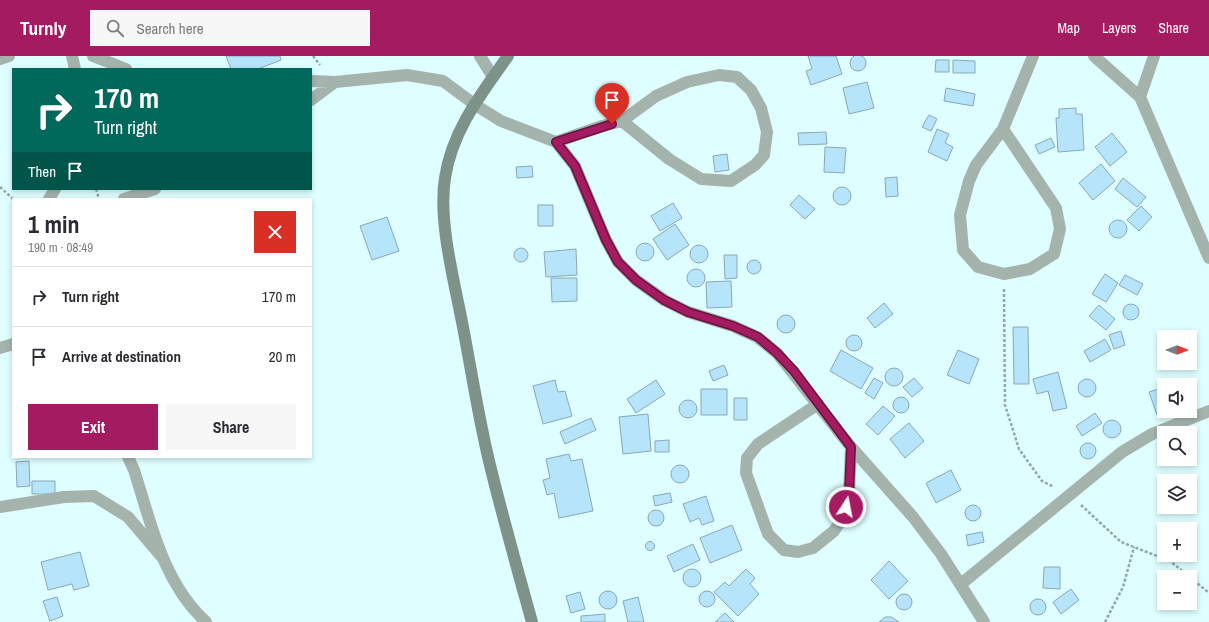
<!DOCTYPE html>
<meta charset="utf-8">
<style>
body{margin:0;font-family:"Archivo Narrow",sans-serif;background:#f7f7f7;color:#2b2b33;height:100vh;display:flex;flex-direction:column;font-size:15px;white-space:nowrap}
*{box-sizing:border-box;margin:0}
p{font-size:13px;color:#7c7c81}
.icon{flex:none;width:22px;height:22px;fill:none;stroke:currentColor;stroke-width:2;stroke-linecap:round;stroke-linejoin:round}
.map{position:relative;flex:1;overflow:hidden}
.details{position:absolute;left:12px;top:142px;width:300px;height:260px;display:flex;flex-direction:column;background:#fff;border-radius:0px;box-shadow:0 2px 6px #0003}
.details>*{flex:none}
.guide{position:absolute;left:12px;top:12px;width:300px;height:122px;border-radius:0px;box-shadow:0 2px 6px #0003;background:#00695c;color:#fff;overflow:hidden}
.needle{width:26px;rotate:90deg}
.controls{position:absolute;left:1157px;top:274px;display:grid;gap:8px}
.controls a{display:grid;place-items:center;width:40px;height:40px;border-radius:0px;background:#fff;box-shadow:0 2px 6px #0003;font-size:20px}
.pin{position:absolute;display:grid;place-items:center;width:34px;height:34px;color:#fff;margin:-41px -17px;border-radius:50% 50% 50% 0;rotate:-45deg;box-shadow:0 0 4px #0007}
.pin .icon{rotate:45deg}
.me{position:absolute;width:44px;margin:-22px;rotate:11deg;stroke-linejoin:round;filter:drop-shadow(0 0 3px #0008)}
.turn{display:flex;align-items:center;gap:14px;height:84px;padding:0 16px;font-size:18px}
.turn .icon{width:52px;height:52px;stroke-width:2.5}
.turn b{display:block;font-size:28px;line-height:34px}
.then{display:flex;align-items:center;height:38px;padding:0 16px;background:#0003;gap:8px;font-size:15px}
.round{display:grid;place-items:center;flex:none;width:42px;height:42px;border-radius:0px;background:#f7f7f7}
.overview{display:flex;align-items:center;justify-content:space-between;height:68px;padding:0 16px}
h1{font-size:24px;font-weight:700;line-height:30px}
.primary-button{display:flex;gap:8px;margin-top:auto;padding:8px 16px}
.primary-button a{flex:1;height:46px;border-radius:0px;background:#a51b62;color:#fff;font-size:16px;font-weight:700;line-height:46px;text-align:center}
.primary-button a+a{background:#f7f7f7;color:#2b2b33}
ul{padding:0;list-style:none}
li{display:flex;align-items:center;gap:12px;height:60px;padding:0 16px;border-top:1px solid #e1e1e2}
li div{flex:1}
li b{display:block;font-size:15px}
li em{font-style:normal}
header{display:flex;align-items:center;gap:24px;box-sizing:border-box;height:56px;padding:0 20px;background:#a51b62;color:#fff}
header strong{font-size:19px}
nav{display:flex;gap:22px;margin-inline-start:auto;font-size:14px}
.search{width:280px;height:36px;background:#f7f7f7;display:flex;align-items:center;gap:10px;box-sizing:border-box;padding:0 14px;border-radius:0px;color:#7c7c81;font-size:15px}
.map>svg:first-child{display:block}
.building{fill:#b6e4fb;stroke:#89a8b7}
.lines{fill:none;stroke-linecap:round;stroke-linejoin:round}
.path{stroke:#8fa8a9;stroke-width:2.5;stroke-dasharray:3 2;stroke-linecap:butt}
.street{stroke:#a5b3ad;stroke-width:12}
.secondary{stroke:#7d9389;stroke-width:12}
.route-casing{stroke:#6b1240;stroke-width:10}
.route{stroke:#a51b62;stroke-width:7}
</style>
<header>
<strong>Turnly</strong>
<div class="search"><svg class="icon" aria-label="search" viewBox="0 0 24 24"><circle cx="10" cy="10" r="6"/><path d="M15 15l6 6"/></svg>Search here</div>
<nav><a>Map</a><a>Layers</a><a>Share</a></nav>
</header>
<div class="map">
<svg width="1209" height="566" viewBox="0 0 1209 566">
<rect width="100%" height="100%" fill="#defeff"/>
<path class="building" d="M850 7a8 8 0 1 1 16 0a8 8 0 1 1-16 0Z
M226,0H280L281,4L258,13H231Z
M808,0H836L842,18L811,29L806,15L812,13Z
M936,4H949V16H935Z
M953,4L975,5V17H953Z
M867,26L874,52L849,58L843,32Z
M946,32L975,38L973,50L944,45Z
M1076,52V58H1082L1084,94L1058,96L1056,62H1059V53Z
M929,59L937,63L931,75L922,71Z
M937,73L949,78L945,87L953,91L947,105L928,96Z
M826,76L827,88L799,89L798,77Z
M1112,77L1127,96L1110,110L1095,91Z
M1051,82L1055,91L1039,98L1035,89Z
M825,91L846,92L844,117L824,116Z
M727,98L729,114L715,116L713,100Z
M1101,108L1115,125L1093,144L1079,127Z
M532,110L533,121L517,122L516,111Z
M897,121L898,140L886,141L885,122Z
M1123,122L1146,141L1137,151L1115,133Z
M833 140a9 9 0 1 1 18 0a9 9 0 1 1-18 0Z
M799,139L815,153L805,163L790,149Z
M673,147L682,162L660,175L651,160Z
M538,149H553V170H538Z
M1141,150L1152,161L1139,175L1127,164Z
M387,161L399,195L372,204L360,170Z
M1109 173a9 9 0 1 1 18 0a9 9 0 1 1-18 0Z
M675,168L689,189L667,204L653,183Z
M636 196a9 9 0 1 1 18 0a9 9 0 1 1-18 0Z
M690 198a9 9 0 1 1 18 0a9 9 0 1 1-18 0Z
M514 199a7 7 0 1 1 14 0a7 7 0 1 1-14 0Z
M576,193L577,219L546,221L544,196Z
M724,199H737V222L725,223Z
M747 211a7 7 0 1 1 14 0a7 7 0 1 1-14 0Z
M687 222a9 9 0 1 1 18 0a9 9 0 1 1-18 0Z
M1105,218L1118,227L1106,246L1092,238Z
M1125,219L1143,228L1137,239L1119,229Z
M551,222H577V245L552,246Z
M731,225L732,251L707,252L706,226Z
M884,247L893,258L875,272L867,262Z
M1123 256a8 8 0 1 1 16 0a8 8 0 1 1-16 0Z
M1099,249L1115,263L1106,274L1089,260Z
M777 268a9 9 0 1 1 18 0a9 9 0 1 1-18 0Z
M1013,271H1028L1029,328H1014Z
M1121,275L1125,289L1114,293L1109,279Z
M846 287a8 8 0 1 1 16 0a8 8 0 1 1-16 0Z
M1105,283L1111,294L1090,306L1084,295Z
M841,294L873,312L861,333L830,315Z
M958,294L979,303L969,328L947,319Z
M724,309L728,319L713,325L709,315Z
M885 321a9 9 0 1 1 18 0a9 9 0 1 1-18 0Z
M1058,316L1067,352L1053,355L1048,335L1037,338L1033,323Z
M874,322L883,327L874,343L865,337Z
M914,322L923,332L912,341L903,331Z
M1078 332a9 9 0 1 1 18 0a9 9 0 1 1-18 0Z
M555,324L558,336L565,335L572,360L543,368L533,330Z
M656,324L665,338L636,357L627,343Z
M1164,331V355H1169L1157,359L1149,336Z
M701,333H727V359H701Z
M893 349a8 8 0 1 1 16 0a8 8 0 1 1-16 0Z
M734,342H747V364H734Z
M679 353a9 9 0 1 1 18 0a9 9 0 1 1-18 0Z
M883,350L895,360L878,379L866,368Z
M1095,357L1102,367L1082,380L1076,370Z
M648,358L651,395L623,398L619,361Z
M591,362L596,374L565,388L560,376Z
M1103 373a9 9 0 1 1 18 0a9 9 0 1 1-18 0Z
M909,367L924,385L905,402L890,383Z
M669,384V396H655V385Z
M1080 395a8 8 0 1 1 16 0a8 8 0 1 1-16 0Z
M569,398L571,405L582,403L593,455L559,462L554,437L547,439L543,424L550,422L546,403Z
M29,405L30,430L17,431L16,406Z
M671 418a9 9 0 1 1 18 0a9 9 0 1 1-18 0Z
M951,414L961,434L936,447L926,427Z
M32,425H55V438H32Z
M670,437L672,446L655,450L653,440Z
M706,440L714,465L702,469L699,462L690,466L683,448Z
M965 457a8 8 0 1 1 16 0a8 8 0 1 1-16 0Z
M648 462a8 8 0 1 1 16 0a8 8 0 1 1-16 0Z
M732,469L742,494L710,507L700,482Z
M1190,475H1192L1193,488L1190,489Z
M982,476L984,486L968,490L966,479Z
M645.5 490a4.5 4.5 0 1 1 9 0a4.5 4.5 0 1 1-9 0Z
M693,488L700,504L674,516L667,500Z
M80,496L89,530L74,534L72,528L48,534L41,506Z
M889,505L908,525L889,543L871,524Z
M1044,511H1060V533L1043,532Z
M746,513L755,522L750,528L759,538L738,560L714,536L725,526L729,530Z
M683 522a9 9 0 1 1 18 0a9 9 0 1 1-18 0Z
M1071,533L1079,544L1061,558L1053,546Z
M699 543a8 8 0 1 1 16 0a8 8 0 1 1-16 0Z
M599 544a9 9 0 1 1 18 0a9 9 0 1 1-18 0Z
M580,536L585,553L571,557L566,540Z
M896 546a8 8 0 1 1 16 0a8 8 0 1 1-16 0Z
M57,541L63,560L50,565L43,545Z
M638,541L644,566H628L623,545Z
M1030 551a8 8 0 1 1 16 0a8 8 0 1 1-16 0Z
M725,557L734,566H715Z
M605,558V566H581V560Z
M885,561H891L899,566H879Z"/>
<g class="lines">
<path class="path" d="M313,0L320,9
M0,131L13,143
M96,133L99,143
M1004,233L1005,349L1019,393L1042,425L1054,431
M1081,449L1121,486L1170,505L1190,521
M1190,521L1209,537
M1105,566L1123,531L1134,491"/>
<path class="street" d="M72,0L75,13
M93,0L126,13
M480,0L493,21
M1094,0L1140,41L1209,202
M0,3L9,0
M311,25L335,26
M1140,41L1154,0
M311,44L335,26L407,19L443,25L474,48L501,65L556,86L575,110L606,184L618,206L636,224L664,244L688,256L733,270L757,281L777,297L851,391L913,461L941,498L984,566
M1003,73L1056,152L1060,173L1054,198L1030,213L1004,218L978,211L963,194L960,159L969,125L976,109L1003,73L1033,0
M556,86L602,70L622,65L656,40L687,26L719,19L737,21L751,34L761,52L767,76L764,99L755,109L731,125L701,123L669,103L622,65
M49,143L55,133
M124,143L155,133
M0,292L13,288
M818,348L758,388L747,402L746,417L768,478L784,494L798,496L813,492L834,475L842,463L849,438L851,391
M128,401L134,414C151,467 163,527 206,566
M0,451L64,441L94,440L128,461L162,501
M961,528L1122,396L1152,378L1209,355"/>
<path class="secondary" d="M508,0C481,38 452,75 445,122C438,164 454,224 462,266C471,312 478,359 489,405C502,459 517,512 532,566"/>
</g>
<g class="lines">
<defs>
<path id="route" d="M612,68L556,86L575,110L606,184L618,206L636,224L664,244L688,256L733,270L758,281L777,297L794,315L851,391L849,438L846,451"/>
</defs>
<use href="#route" class="route-casing"/>
<use href="#route" class="route"/>
</g>
</svg>
<div class="controls">
<a><svg class="needle" viewBox="-14 -14 28 28"><path d="M0-13l5 13h-10z" fill="#e53935"/><path d="M0 13l5-13h-10z" fill="#7c7c81"/></svg></a>
<a><svg class="icon" aria-label="sound" viewBox="0 0 24 24"><path d="M4 9h4l5-4v14l-5-4H4zM17 9q2 3 0 6"/></svg></a>
<a><svg class="icon" aria-label="search" viewBox="0 0 24 24"><circle cx="10" cy="10" r="6"/><path d="M15 15l6 6"/></svg></a>
<a><svg class="icon" aria-label="layers" viewBox="0 0 24 24"><path d="M12 4l9 5-9 5-9-5zM3 14l9 5 9-5"/></svg></a>
<a>+</a>
<a>−</a>
</div>
<div class="pin" style="left:612px;top:68px;background:#d93025"><svg class="icon" aria-label="arrive" viewBox="0 0 24 24"><path d="M6 21V4h12l-3 4 3 4H6"/></svg></div>
<svg class="me" style="left:846px;top:451px" viewBox="-20 -20 40 40"><circle r="17" fill="#a51b62" stroke="#fff" stroke-width="3"/><path d="M0-11L8 9 0 5-8 9z" fill="#fff"/></svg>
<div class="guide">
<div class="turn"><svg class="icon" aria-label="right" viewBox="0 0 24 24"><path d="M7 20v-9h11M14 6l5 5-5 5"/></svg><div><b>170 m</b>Turn right</div></div>
<div class="then">Then<svg class="icon" aria-label="arrive" viewBox="0 0 24 24"><path d="M6 21V4h12l-3 4 3 4H6"/></svg></div>
</div>
<section class="details">
<div class="overview"><div><h1>1 min</h1><p>190 m · 08:49</p></div><a class="round" style="background:#d93025;color:#fff"><svg class="icon" aria-label="close" viewBox="0 0 24 24"><path d="M6 6l12 12M18 6L6 18"/></svg></a></div>
<ul>
<li><svg class="icon" aria-label="right" viewBox="0 0 24 24"><path d="M7 20v-9h11M14 6l5 5-5 5"/></svg><div><b>Turn right</b></div><em>170 m</em></li>
<li><svg class="icon" aria-label="arrive" viewBox="0 0 24 24"><path d="M6 21V4h12l-3 4 3 4H6"/></svg><div><b>Arrive at destination</b></div><em>20 m</em></li>
</ul>
<div class="primary-button"><a>Exit</a><a>Share</a></div>
</section>
</div>
